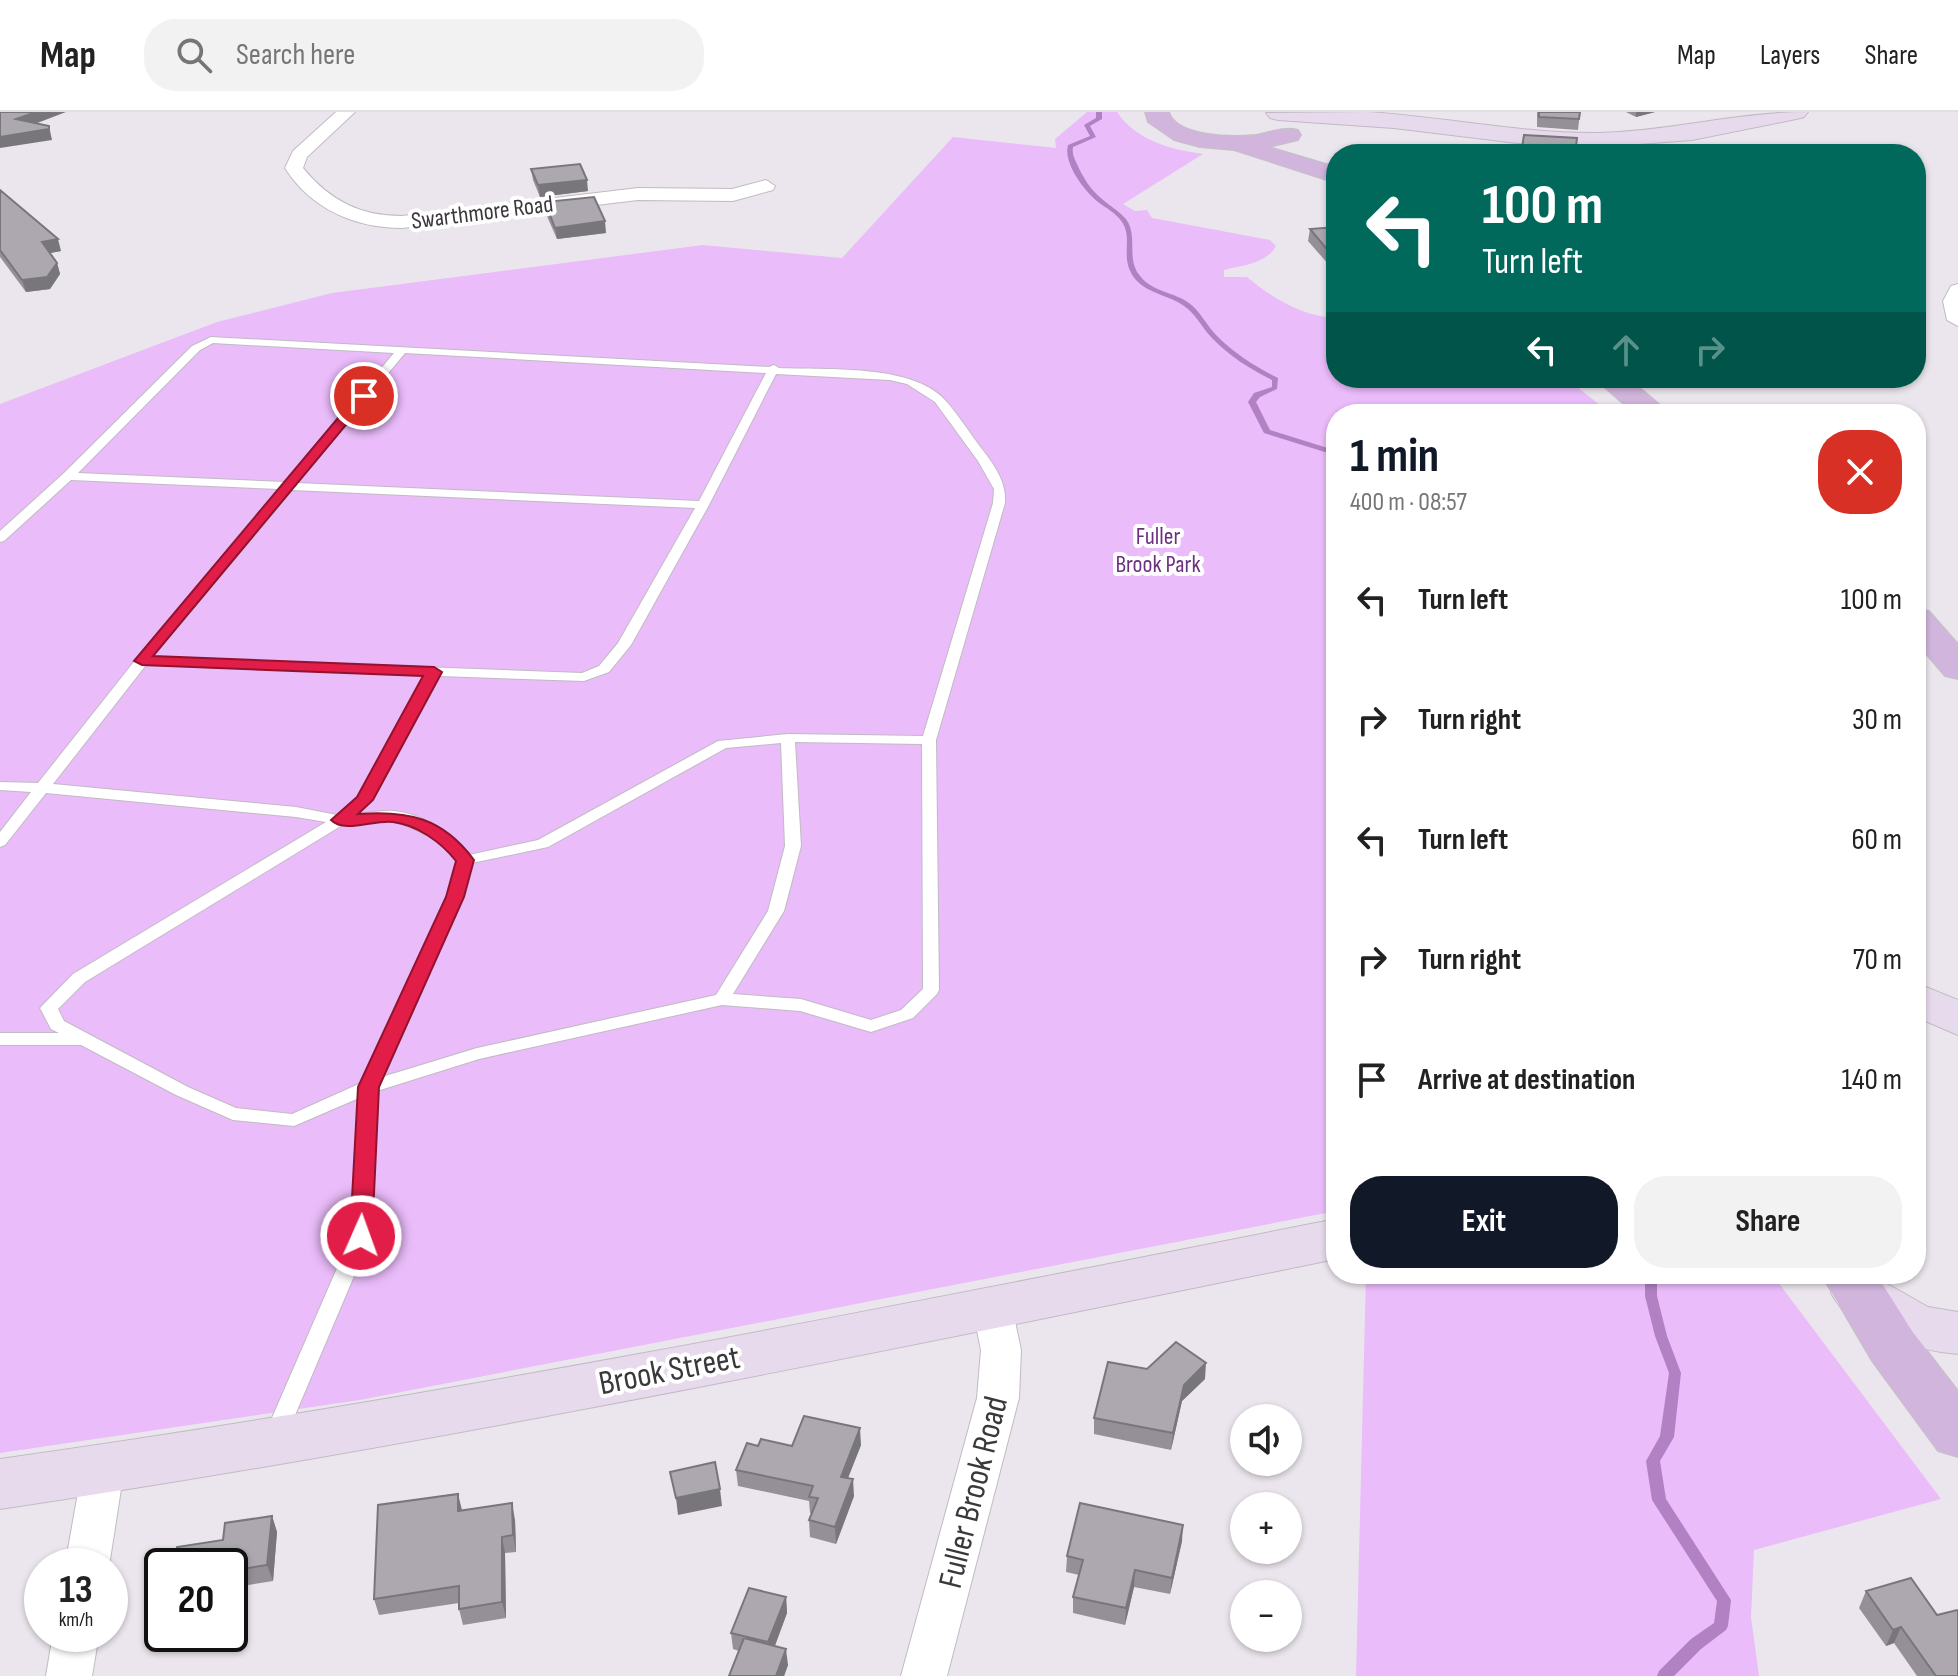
<!DOCTYPE html>
<meta charset="utf-8">
<style>
body{margin:0;font-family:"Sofia Sans Condensed",sans-serif;background:#f2f2f2;color:#222;height:100vh;display:flex;flex-direction:column;font-size:30px;white-space:nowrap}
*{box-sizing:border-box;margin:0}
p{font-size:26px;color:#767676}
.icon{flex:none;width:44px;height:44px;fill:none;stroke:currentColor;stroke-width:2;stroke-linecap:round;stroke-linejoin:round}
.map{position:relative;flex:1;overflow:hidden}
.details{position:absolute;left:1326px;top:292px;width:600px;height:880px;display:flex;flex-direction:column;background:#fff;border-radius:32px;box-shadow:0 2px 6px #0004}
.details>*{flex:none}
.banner{position:absolute;left:1326px;top:32px;width:600px;height:244px;border-radius:32px;box-shadow:0 2px 6px #0004;background:#00695c;color:#fff;overflow:hidden}
.fabs{position:absolute;left:1230px;top:1292px;display:grid;gap:16px}
.fabs a{display:grid;place-items:center;width:72px;height:72px;border-radius:50%;background:#fff;box-shadow:0 2px 6px #0004;font-size:40px}
.speed{position:absolute;left:24px;top:1436px;display:flex;gap:16px;font-size:40px;font-weight:700;text-align:center}
.speed>*{display:grid;place-content:center;width:104px;height:104px;border-radius:50%;background:#fff;box-shadow:0 2px 6px #0004;line-height:1}
.speed small{font-size:20px;font-weight:400}
.speed .limit{border:4px solid #111;border-radius:12px;background:#fff;color:#111}
.pin{position:absolute;display:grid;place-items:center;width:68px;height:68px;color:#fff;margin:-34px;border:4px solid #fff;border-radius:50%;box-shadow:0 2px 8px #0007}
.me{position:absolute;width:88px;margin:-44px;rotate:2deg;stroke-linejoin:round;filter:drop-shadow(0 0 6px #0008)}
.turn{display:flex;align-items:center;gap:28px;height:168px;padding:0 24px;font-size:36px}
.turn .icon{width:104px;height:104px;stroke-width:2.5}
.turn b{display:block;font-size:56px;line-height:68px}
.lanes{display:flex;align-items:center;height:76px;padding:0 24px;background:#0003;justify-content:center;gap:40px;direction:ltr}
.lanes .off{opacity:.35}
.round{display:grid;place-items:center;flex:none;width:84px;height:84px;border-radius:32px;background:#f2f2f2}
.head{display:flex;align-items:center;justify-content:space-between;height:136px;padding:0 24px}
h1{font-size:48px;font-weight:700;line-height:60px;color:#111827}
.action{display:flex;gap:16px;margin-top:auto;padding:16px 24px}
.action a{flex:1;height:92px;border-radius:32px;background:#111827;color:#fff;font-size:32px;font-weight:700;line-height:92px;text-align:center}
.action a+a{background:#f2f2f2;color:#222}
ul{padding:0;list-style:none}
li{display:flex;align-items:center;gap:24px;height:120px;padding:0 24px}
li div{flex:1}
li b{display:block;font-size:30px}
li em{font-style:normal}
header{display:flex;align-items:center;gap:48px;box-sizing:border-box;height:112px;padding:0 40px;background:#fff;border-bottom:2px solid #e0e0e0}
header strong{font-size:38px}
nav{display:flex;gap:44px;margin-inline-start:auto;font-size:28px}
.search{width:560px;height:72px;background:#f2f2f2;display:flex;align-items:center;gap:20px;box-sizing:border-box;padding:0 28px;border-radius:32px;color:#767676;font-size:30px}
.map>svg:first-child{display:block}
.green{fill:#eabcfa}
.lines{fill:none;stroke-linecap:round;stroke-linejoin:round}
.stream{fill:#b281c4;fill-rule:evenodd}
.lane-casing{stroke:#c0bbc2;stroke-width:2}
.street-casing{stroke:#c0bbc2;stroke-width:2}
.secondary-casing{stroke:#c0bbc2;stroke-width:2}
.primary-casing{stroke:#c4c3c4;stroke-width:2}
.lane{fill:#fff;fill-rule:evenodd}
.street{fill:#fff;fill-rule:evenodd}
.secondary{fill:#e8daed;fill-rule:evenodd}
.primary{fill:#d1b5dc;fill-rule:evenodd}
.wall{fill:#959097}
.shaded-wall{fill:#79767b}
.building{fill:#ada8b0;stroke:#79767b;stroke-width:2}
.route{fill:#e11d48;stroke:#92132f;stroke-width:2}
.labels{text-anchor:middle;stroke-width:8;stroke-linejoin:round;paint-order:stroke}
.far-street-label{font-size:24px;fill:#3b383c;stroke:#fff}
.far-park-label{font-size:24px;fill:#6c3080;stroke:#fff}
.near-street-label{font-size:34px;fill:#3b383c;stroke:#fff}
</style>
<header>
<strong>Map</strong>
<div class="search"><svg class="icon" aria-label="search" viewBox="0 0 24 24"><circle cx="10" cy="10" r="6"/><path d="M15 15l6 6"/></svg>Search here</div>
<nav><a>Map</a><a>Layers</a><a>Share</a></nav>
</header>
<div class="map">
<svg width="1958" height="1564" viewBox="0 0 1958 1564">
<rect width="100%" height="100%" fill="#ebe6ed"/>
<path class="green" d="M1087,0H1117C1137,29 1170,37 1203,42L1123,92L1135,99L1147,98L1152,106L1270,128L1276,134C1266,152 1243,153 1224,158V165H1247C1269,184 1306,207 1336,205V266H1566L1611,302H1336V1099L360,1288L0,1341V292L217,210L332,181L703,133L842,146L953,25L1056,36L1055,27Z
M1366,1162H1772L1941,1387L1754,1438L1751,1505L1759,1564H1356Z"/>
<g class="lines">
<path class="stream" d="M1096,0H1102V7L1090,14L1096,25L1073,35C1072,42 1074,46 1077,52C1083,66 1091,78 1102,87C1110,94 1119,99 1126,107C1139,125 1125,148 1141,165C1153,180 1174,180 1189,191C1201,200 1207,214 1217,224C1235,242 1256,255 1278,266L1277,277L1260,285L1256,290L1270,318L1334,338L1336,343V352H1333L1328,341L1264,321L1248,290L1254,281L1272,275V268C1250,257 1229,244 1212,226C1202,216 1196,202 1184,194C1169,183 1149,182 1136,168C1118,147 1134,128 1122,110C1116,101 1106,96 1098,90C1084,79 1063,51 1068,33L1090,24L1084,13L1096,6Z
M1333,355H1336V372H1333L1329,364Z
M1645,1162H1657V1184L1667,1224L1681,1261L1674,1325L1660,1349L1666,1387L1731,1488L1728,1514L1726,1518L1701,1537L1674,1564H1657L1659,1559L1691,1527L1714,1511L1717,1489L1652,1388L1646,1349L1660,1324L1669,1261L1655,1224L1645,1184Z"/>
<defs>
<path id="lane" d="M211,225L769,255L774,253L779,256C826,258 911,252 944,287C957,301 967,317 978,332C991,349 1007,368 1005,391L936,628L939,878L937,882L913,906L871,920L800,899L722,893L479,947L377,979L371,1124L287,1322L283,1328L276,1331L269,1328L265,1322L351,1124L359,986L294,1014L233,1008L176,983L81,933H0V921H59L51,917L40,896L73,862L326,710L296,705L46,681L5,733L0,735V720L31,680L0,678V670L38,671L137,546L279,377L71,368L4,429L0,430V419L64,361L192,234ZM213,231L394,241L285,370L78,361L200,238ZM405,241L766,261L699,389L297,371ZM776,262L890,268L907,272L935,290L978,349L994,377L993,391L923,624L788,622L718,629L538,728L469,743C451,721 423,702 394,699C382,698 368,701 356,702L372,688L439,564L584,569L609,560L631,533L709,393ZM292,378L695,396L618,531L599,554L582,561L152,545ZM146,553L425,563L358,685L337,703L296,695L53,672ZM795,630L922,632L923,877L901,898L871,908L801,887L733,882L784,799L801,734ZM781,631L785,734L768,799L716,883L477,936L382,965L463,785L472,751L548,735L726,636ZM393,709C419,718 439,726 457,748L447,785L361,971L292,1002L236,996L188,975L64,909L58,897L85,870L344,712Z"/>
<path id="street" d="M336,0H355L307,45L303,56C330,89 361,104 402,104L638,76L732,77L766,68L775,74L773,78L733,89L638,88L402,116C355,116 311,97 285,56L293,39Z
M1958,172V214L1947,208L1943,189L1951,174Z
M992,1180L1006,1184L1012,1195L1021,1238L1019,1286L947,1564H901L977,1286L981,1238L972,1195L978,1184Z
M103,1340L118,1346L124,1358L109,1454H65L82,1358L88,1346Z
M53,1522H99L92,1564H46Z"/>
<path id="secondary" d="M1368,0C1445,5 1523,22 1600,21C1671,19 1738,0 1808,0L1804,5L1796,7L1692,28L1600,35L1517,31L1394,16L1278,8L1270,6L1266,1Z
M1916,871L1958,888V923L1916,905Z
M1336,1107V1147C892,1237 449,1330 0,1397V1347C448,1284 892,1195 1336,1107Z
M1853,1162L1877,1166L1928,1195L1958,1200V1242C1915,1238 1853,1222 1831,1181L1839,1166Z"/>
<path id="primary" d="M1145,0H1169C1176,25 1233,25 1255,23C1269,21 1283,14 1298,18L1301,23L1298,28L1269,35L1336,55V71L1234,38L1200,35L1174,28L1148,10Z
M1594,266H1628L1671,302H1635Z
M1916,496L1929,499L1958,532V567L1945,564L1916,530Z
M1821,1162H1876L1912,1219L1958,1279V1345L1938,1339L1872,1249Z"/>
</defs>
<use href="#lane" class="lane-casing"/>
<use href="#street" class="street-casing"/>
<use href="#secondary" class="secondary-casing"/>
<use href="#primary" class="primary-casing"/>
<use href="#lane" class="lane"/>
<use href="#street" class="street"/>
<use href="#secondary" class="secondary"/>
<use href="#primary" class="primary"/>
</g>
<path class="wall" d="M1537,0H1580L1578,18L1537,15Z
M1626,0H1655L1636,5Z
M531,57L588,79L540,85L533,68Z
M0,78L61,139L50,141L57,151L60,162L50,177L26,180L0,145Z
M545,90L606,121L557,127L546,102Z
M1336,115V161L1308,129L1310,117Z
M1205,1267L1182,1289L1171,1338L1094,1322V1306Z
M861,1333L848,1366L854,1384L836,1432L810,1425L809,1408L812,1401H810L809,1389L738,1374L736,1358L758,1334Z
M462,1398L515,1408L516,1440L505,1441L506,1506L463,1513L459,1497V1491L379,1503L374,1487Z
M272,1404L277,1420L273,1469L236,1475L233,1504H230V1454Z
M1182,1429L1170,1482L1134,1475L1125,1513L1073,1501V1485L1079,1463L1066,1460L1067,1444Z
M1866,1479L1937,1503L1958,1564H1917L1894,1531L1886,1534L1859,1496Z
M786,1485L787,1501L775,1534L788,1553L784,1564H729L739,1539L733,1537L731,1521Z
M169,1522H212L211,1531L175,1536Z"/>
<path class="shaded-wall" d="M36,0H66L19,18L16,7Z
M1636,0H1655L1636,5Z
M49,14L52,28L0,36V25Z
M587,68L588,79L540,85L538,73Z
M605,109L606,121L557,127L555,116Z
M58,127L61,139L45,142L42,130Z
M57,151L60,162L50,177L26,180L22,168Z
M1206,1251L1205,1267L1182,1289L1171,1338L1173,1321L1184,1273Z
M860,1316L861,1333L842,1381L841,1365Z
M853,1367L854,1384L836,1432L835,1415Z
M720,1377L722,1394L678,1403L676,1386Z
M458,1382L462,1398L458,1399Z
M512,1391L515,1408L516,1440L513,1423Z
M272,1404L277,1420L273,1469L267,1453Z
M1183,1413L1182,1429L1170,1482L1172,1466Z
M502,1425L505,1441L506,1506L502,1490Z
M1135,1458L1134,1475L1125,1513L1126,1496Z
M230,1459L236,1475L233,1504H230Z
M786,1485L787,1501L770,1546L768,1530Z
M1901,1515L1894,1531L1886,1534L1893,1518Z
M786,1537L788,1553L784,1564H776Z"/>
<path class="building" d="M0,0H36L16,7L49,14V17L0,25Z
M1539,0H1580L1579,7L1539,5Z
M1524,23L1577,26L1575,42H1521Z
M580,52L587,68L538,73L531,57Z
M0,78L58,127L42,130L57,151L47,165L22,168L0,138Z
M594,85L605,109L555,116L545,90Z
M1336,115V148L1310,117Z
M1176,1230L1206,1251L1184,1273L1173,1321L1094,1306L1108,1250L1147,1257Z
M804,1304L860,1316L841,1365L853,1367L835,1415L809,1408L818,1386L809,1385L813,1374L736,1358L747,1331L758,1334L761,1327L792,1334Z
M715,1350L720,1377L676,1386L670,1360Z
M458,1382V1399L512,1391L513,1423L502,1425V1490L459,1497V1474L374,1487L378,1393Z
M1080,1391L1183,1413L1172,1466L1135,1458L1126,1496L1073,1485L1083,1448L1067,1444Z
M272,1404L267,1453L230,1459V1454H175L177,1435L223,1428L225,1411Z
M1911,1466L1937,1503L1957,1498L1958,1499V1564H1936L1901,1515L1893,1518L1866,1479Z
M749,1476L786,1485L768,1530L731,1521Z
M744,1526L786,1537L776,1564H729Z"/>
<path class="route" d="M359,281L370,284L153,544L434,555L442,560L373,688L358,702C408,698 443,706 474,748L464,785L379,975L372,1124L369,1130H353L350,1124L358,975L446,785L456,749C441,730 417,713 393,710C375,707 345,722 331,708L357,685L423,564L142,553L134,549Z"/>
<g class="labels">
<g class="far-street-label">
<text transform="translate(482 100) rotate(-7)" y="8">Swarthmore Road</text>
</g>
<g class="far-park-label">
<text x="1158" y="432">Fuller<tspan x="1158" dy="28">Brook Park</tspan></text>
</g>
<g class="near-street-label">
<text transform="translate(669 1257) rotate(-11)" y="12">Brook Street</text>
<text transform="translate(972 1380) rotate(-76)" y="12">Fuller Brook Road</text>
</g>
</g>
</svg>
<div class="fabs">
<a><svg class="icon" aria-label="sound" viewBox="0 0 24 24"><path d="M4 9h4l5-4v14l-5-4H4zM17 9q2 3 0 6"/></svg></a>
<a>+</a>
<a>−</a>
</div>
<div class="speed"><div>13<small>km/h</small></div><div class="limit">20</div></div>
<div class="pin" style="left:364px;top:284px;background:#d93025"><svg class="icon" aria-label="arrive" viewBox="0 0 24 24"><path d="M6 21V4h12l-3 4 3 4H6"/></svg></div>
<svg class="me" style="left:361px;top:1124px" viewBox="-20 -20 40 40"><circle r="17" fill="#e11d48" stroke="#fff" stroke-width="3"/><path d="M0-11L8 9 0 5-8 9z" fill="#fff"/></svg>
<div class="banner">
<div class="turn"><svg class="icon" aria-label="left" viewBox="0 0 24 24"><path d="M17 20v-9H6M10 6l-5 5 5 5"/></svg><div><b>100 m</b>Turn left</div></div>
<div class="lanes"><svg class="icon" aria-label="left" viewBox="0 0 24 24"><path d="M17 20v-9H6M10 6l-5 5 5 5"/></svg><svg class="icon off" aria-label="ahead" viewBox="0 0 24 24"><path d="M12 20V5M6 11l6-6 6 6"/></svg><svg class="icon off" aria-label="right" viewBox="0 0 24 24"><path d="M7 20v-9h11M14 6l5 5-5 5"/></svg></div>
</div>
<section class="details">
<div class="head"><div><h1>1 min</h1><p>400 m · 08:57</p></div><a class="round" style="background:#d93025;color:#fff"><svg class="icon" aria-label="close" viewBox="0 0 24 24"><path d="M6 6l12 12M18 6L6 18"/></svg></a></div>
<ul>
<li><svg class="icon" aria-label="left" viewBox="0 0 24 24"><path d="M17 20v-9H6M10 6l-5 5 5 5"/></svg><div><b>Turn left</b></div><em>100 m</em></li>
<li><svg class="icon" aria-label="right" viewBox="0 0 24 24"><path d="M7 20v-9h11M14 6l5 5-5 5"/></svg><div><b>Turn right</b></div><em>30 m</em></li>
<li><svg class="icon" aria-label="left" viewBox="0 0 24 24"><path d="M17 20v-9H6M10 6l-5 5 5 5"/></svg><div><b>Turn left</b></div><em>60 m</em></li>
<li><svg class="icon" aria-label="right" viewBox="0 0 24 24"><path d="M7 20v-9h11M14 6l5 5-5 5"/></svg><div><b>Turn right</b></div><em>70 m</em></li>
<li><svg class="icon" aria-label="arrive" viewBox="0 0 24 24"><path d="M6 21V4h12l-3 4 3 4H6"/></svg><div><b>Arrive at destination</b></div><em>140 m</em></li>
</ul>
<div class="action"><a>Exit</a><a>Share</a></div>
</section>
</div>
